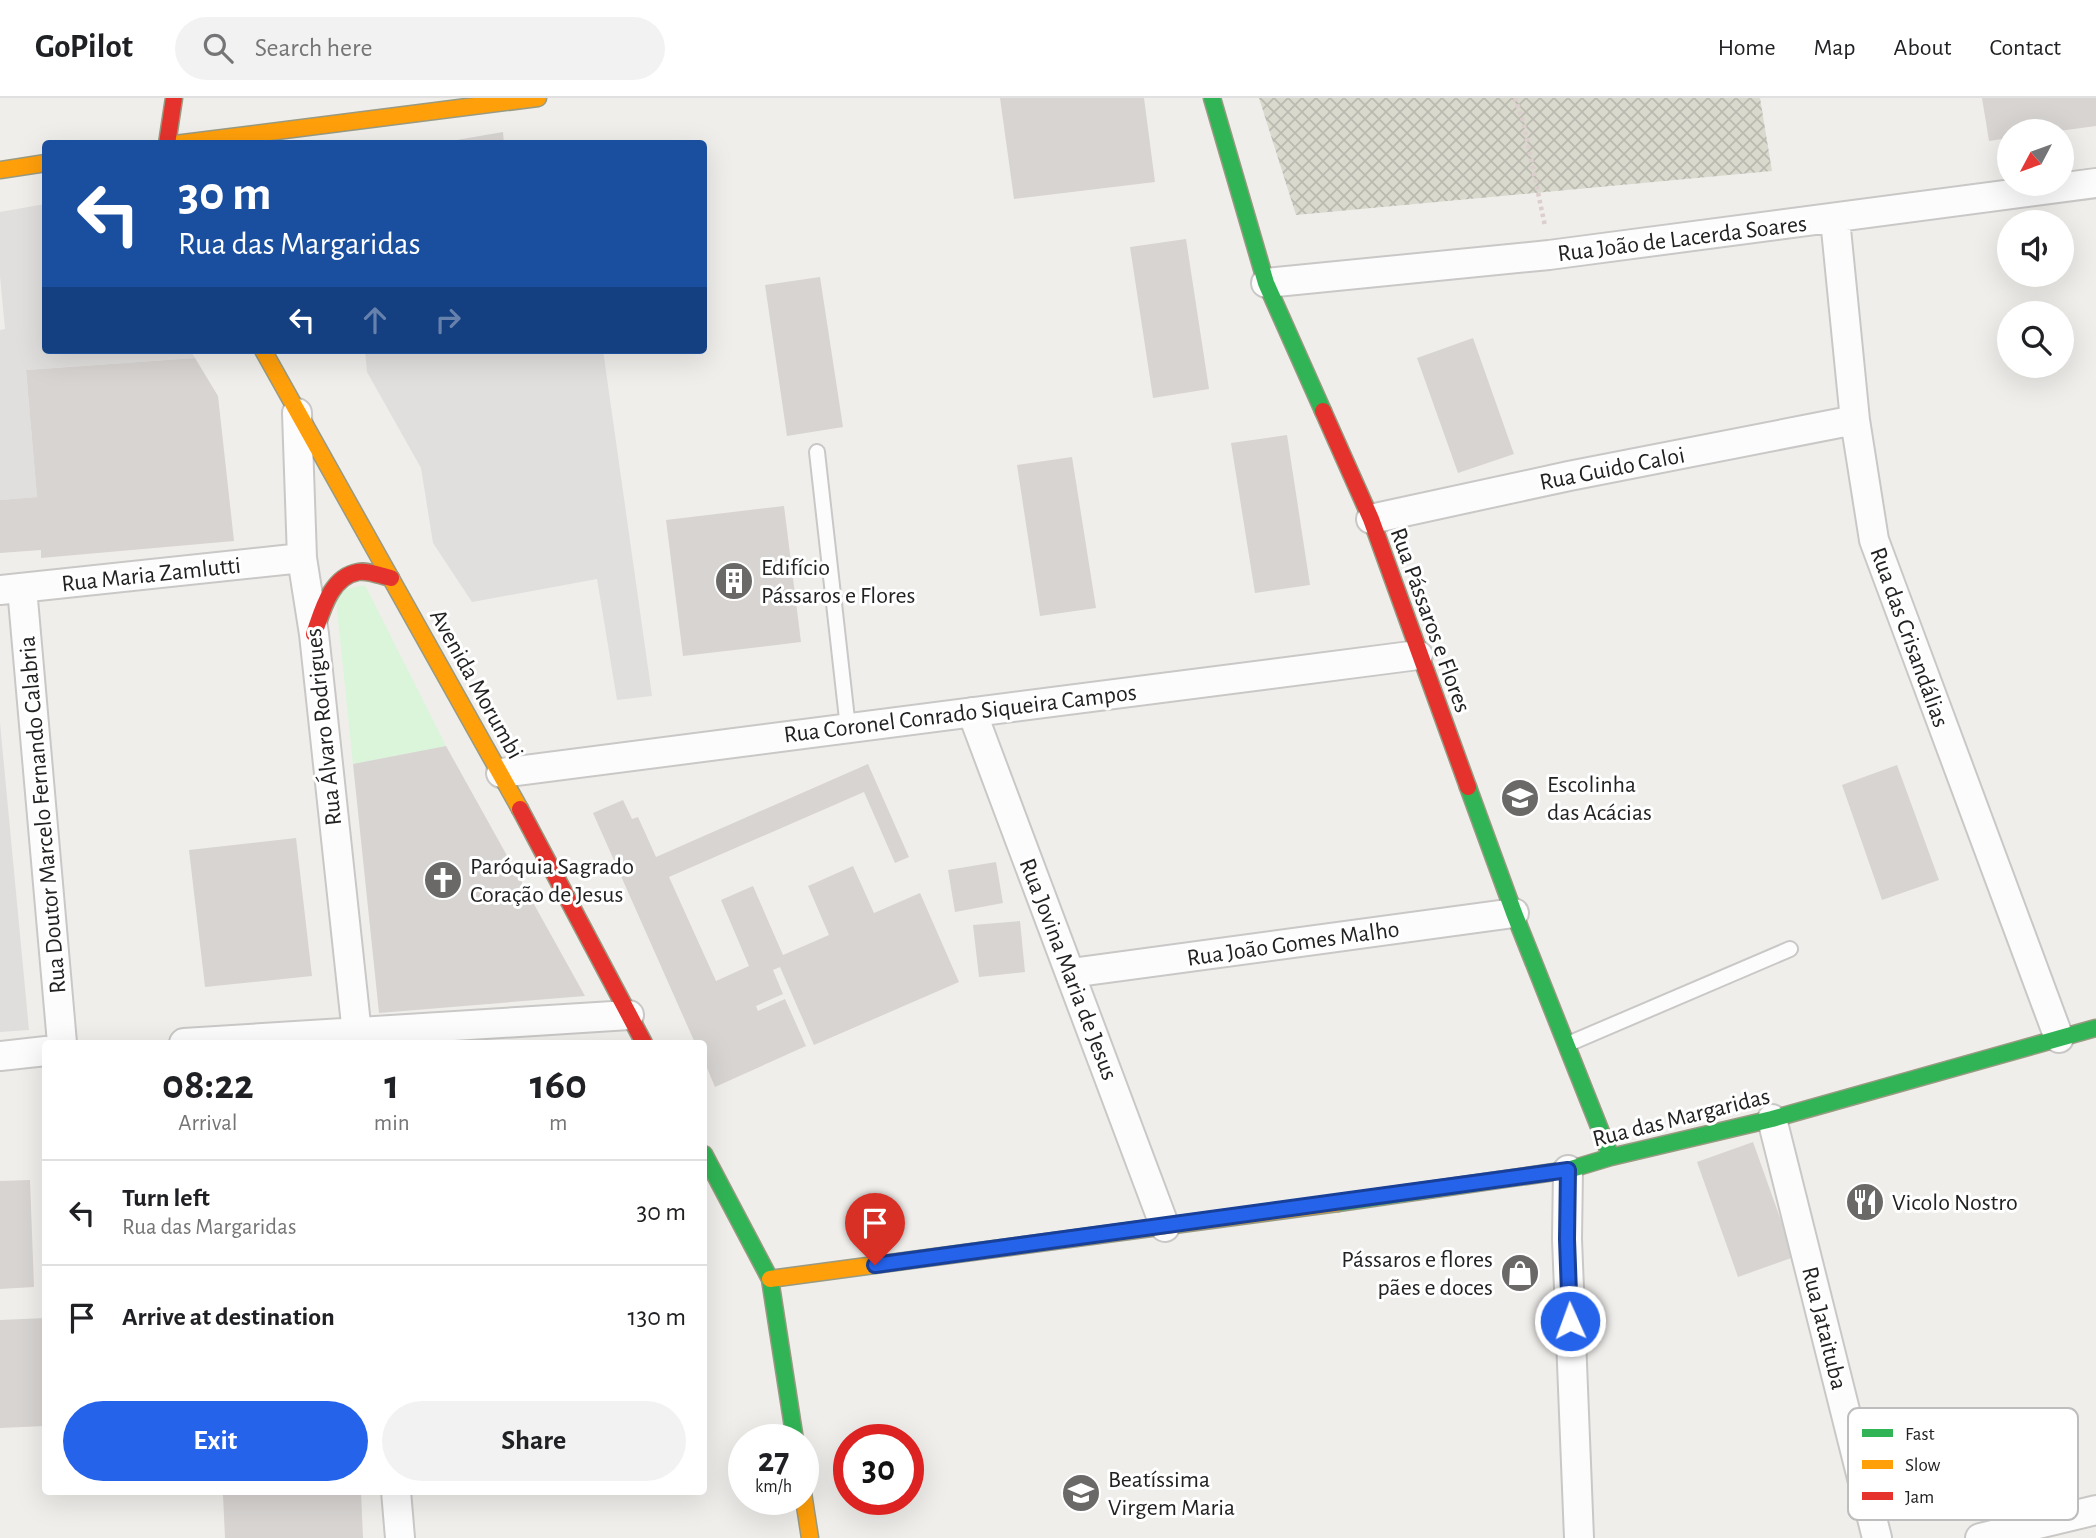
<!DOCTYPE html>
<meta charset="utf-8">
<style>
body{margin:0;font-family:"Alegreya Sans",sans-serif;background:#f2f2f2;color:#202124;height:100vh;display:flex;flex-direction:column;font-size:26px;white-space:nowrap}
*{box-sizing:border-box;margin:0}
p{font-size:23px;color:#757577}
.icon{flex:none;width:38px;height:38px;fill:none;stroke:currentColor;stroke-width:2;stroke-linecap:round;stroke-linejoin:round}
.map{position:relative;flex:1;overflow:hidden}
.details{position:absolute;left:42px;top:942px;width:665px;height:455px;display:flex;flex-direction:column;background:#fff;border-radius:7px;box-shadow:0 7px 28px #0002}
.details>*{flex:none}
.hud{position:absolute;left:42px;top:42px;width:665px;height:214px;border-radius:7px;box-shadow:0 7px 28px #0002;background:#1a4fa0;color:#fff;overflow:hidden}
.needle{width:46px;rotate:229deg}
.fabs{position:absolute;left:1997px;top:21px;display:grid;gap:14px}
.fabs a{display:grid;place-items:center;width:77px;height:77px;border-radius:50%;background:#fff;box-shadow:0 7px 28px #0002;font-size:35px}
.speed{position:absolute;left:728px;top:1326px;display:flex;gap:14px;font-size:35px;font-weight:700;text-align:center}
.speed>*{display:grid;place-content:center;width:91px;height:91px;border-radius:50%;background:#fff;box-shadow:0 7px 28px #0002;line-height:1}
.speed small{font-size:18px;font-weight:400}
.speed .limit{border:10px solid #d22;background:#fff;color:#111}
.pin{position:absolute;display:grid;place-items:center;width:60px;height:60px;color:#fff;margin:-72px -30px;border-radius:50% 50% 50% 0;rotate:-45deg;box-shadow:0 0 7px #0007}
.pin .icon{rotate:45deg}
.me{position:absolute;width:77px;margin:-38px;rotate:358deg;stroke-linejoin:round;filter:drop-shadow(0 0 5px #0008)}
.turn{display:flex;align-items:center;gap:24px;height:147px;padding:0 21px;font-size:32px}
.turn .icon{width:91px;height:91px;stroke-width:2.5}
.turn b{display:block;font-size:49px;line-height:60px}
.lanes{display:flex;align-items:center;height:66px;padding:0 21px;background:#0003;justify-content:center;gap:35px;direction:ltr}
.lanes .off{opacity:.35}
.eta{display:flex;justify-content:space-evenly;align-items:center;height:119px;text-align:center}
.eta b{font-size:42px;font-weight:700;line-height:49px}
.button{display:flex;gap:14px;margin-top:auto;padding:14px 21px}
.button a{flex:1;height:80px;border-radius:42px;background:#2563eb;color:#fff;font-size:28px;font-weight:700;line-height:80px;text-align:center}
.button a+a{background:#f2f2f2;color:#202124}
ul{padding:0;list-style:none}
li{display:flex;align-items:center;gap:21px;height:105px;padding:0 21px;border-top:2px solid #e0e0e0}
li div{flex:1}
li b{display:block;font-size:26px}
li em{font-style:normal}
header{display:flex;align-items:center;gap:42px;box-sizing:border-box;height:98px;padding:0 35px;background:#fff;border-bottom:2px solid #e0e0e0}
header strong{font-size:33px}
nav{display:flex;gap:38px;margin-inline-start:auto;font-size:24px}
.search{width:490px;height:63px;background:#f2f2f2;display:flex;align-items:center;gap:18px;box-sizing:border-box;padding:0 24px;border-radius:38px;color:#757577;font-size:26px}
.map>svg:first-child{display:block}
.residential{fill:#dfdedc}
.construction{fill:url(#construction-cross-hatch)}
.park{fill:#daf5da}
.parking{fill:#e0dfde}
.building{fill:#d7d4d2}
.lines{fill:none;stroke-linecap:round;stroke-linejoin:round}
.lane-casing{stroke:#c9c8c7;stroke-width:18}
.street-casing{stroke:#c9c8c7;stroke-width:32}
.fast-casing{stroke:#999a82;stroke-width:19}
.slow-casing{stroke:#999a82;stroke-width:19}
.jam-casing{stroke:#999a82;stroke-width:19}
.path{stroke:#dccecd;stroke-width:4.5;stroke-dasharray:3.5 3.5;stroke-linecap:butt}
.lane{stroke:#fdfcfc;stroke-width:14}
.street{stroke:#fdfcfc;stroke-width:28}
.fast{stroke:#30b455;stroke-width:16}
.slow{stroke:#ff9f0a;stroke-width:16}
.jam{stroke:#e5322d;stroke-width:16}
.route-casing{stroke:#184099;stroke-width:18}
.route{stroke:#2563eb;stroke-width:12}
.labels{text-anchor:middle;stroke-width:6;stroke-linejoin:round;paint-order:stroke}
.street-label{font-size:24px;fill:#222;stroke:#fff}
.poi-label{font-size:24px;fill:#222;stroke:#fff;text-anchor:start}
.key{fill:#fff;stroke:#bdbdbd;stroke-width:2}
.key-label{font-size:19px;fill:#222}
</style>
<header>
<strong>GoPilot</strong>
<div class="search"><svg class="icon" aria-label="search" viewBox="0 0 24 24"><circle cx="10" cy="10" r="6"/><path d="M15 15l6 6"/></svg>Search here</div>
<nav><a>Home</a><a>Map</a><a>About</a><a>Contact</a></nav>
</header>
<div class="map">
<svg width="2096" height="1440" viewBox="0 0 2096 1440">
<defs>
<pattern id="construction-cross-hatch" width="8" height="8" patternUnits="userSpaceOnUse" patternTransform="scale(1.75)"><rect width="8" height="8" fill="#d9d9cd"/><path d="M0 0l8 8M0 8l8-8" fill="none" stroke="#babab0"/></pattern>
</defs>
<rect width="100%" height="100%" fill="#f0eeeb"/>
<path class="residential" d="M0,625L29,932L0,934Z"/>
<path class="construction" d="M1259,0H1760L1772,73L1296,117Z"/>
<path class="park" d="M365,487L446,648L353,666L335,493Z"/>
<path class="parking" d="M45,106L46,252H190L195,260L26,272L37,399L0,402V232L5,231L0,178V114Z
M365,252H603L652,598L617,602L597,481L472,504L433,445L421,370L367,274Z"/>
<path class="building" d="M1000,0H1144L1155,84L1014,101Z
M1982,0H2096V28L2059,33H2009V40L1989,43Z
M503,34L504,46H445V44Z
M1186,141L1209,291L1153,300L1130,149Z
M820,179L843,329L787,338L765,187Z
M1473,240L1514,356L1458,375L1417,260Z
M195,260L218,298L234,443L41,460V452L0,455V402L37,399L26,272Z
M1287,337L1310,487L1255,495L1231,345Z
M1072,359L1096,510L1040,518L1017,367Z
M784,408L801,544L683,558L666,422Z
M446,648L585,898L379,915L353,666Z
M868,666L909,759L895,765L864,694L669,779L716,883L749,868L721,802L753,788L783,857L829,837L808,788L853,768L874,815L920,795L959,884L814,947L780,869L773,872L783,896L756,908L758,913L785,901L806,948L715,989L704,963V945H695L593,715L623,702L632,721L638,719L656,759Z
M1897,667L1939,782L1882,802L1842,687Z
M296,740L312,878L205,889L189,752Z
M996,764L1003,805L955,814L948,772Z
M1020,823L1025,874L979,879L973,827Z
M1753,1044L1794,1159L1738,1179L1697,1064Z
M30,1082L34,1189L0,1191V1083Z
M46,1220V1328L0,1330V1222Z
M361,1393L363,1440H225L223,1397Z"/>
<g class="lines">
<defs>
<path id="lane" d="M817,354L848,630
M1568,946L1790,851"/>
<path id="street" d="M1835,121L1855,322L1874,442L2059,940
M1266,185L1549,157L2096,85
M297,315L302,460L314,536L358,945
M1371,421L1569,378L1855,322
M22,490L62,945
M0,492L302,460
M972,614L1165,1129
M501,675L1418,557
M1071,875L1514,815
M184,945L629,917
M0,958L46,953
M1772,1021L1877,1440
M1568,1072L1567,1141L1579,1440
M396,1393L400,1440
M1980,1440L2096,1412"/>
<path id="fast" d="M1212,0L1266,185L1323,313
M1468,689L1514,815L1611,1059
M704,1056L770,1181L795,1342
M1338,1105L1568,1072L1611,1059L1772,1021L2096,930"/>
<path id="slow" d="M175,46L538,0
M0,72L46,65
M263,252L520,711
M770,1181L1338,1105
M803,1395L810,1440"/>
<path id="jam" d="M167,46L174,0
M1323,313L1371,421L1468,689
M314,536C322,514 330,479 358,474C368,472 381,478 391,480
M520,711L644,945"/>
</defs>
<use href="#lane" class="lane-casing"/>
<use href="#street" class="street-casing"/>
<use href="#fast" class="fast-casing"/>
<use href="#slow" class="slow-casing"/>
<use href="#jam" class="jam-casing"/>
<path class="path" d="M1515,0L1523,23L1545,128"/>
<use href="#lane" class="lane"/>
<use href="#street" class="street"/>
<use href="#fast" class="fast"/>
<use href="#slow" class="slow"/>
<use href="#jam" class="jam"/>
</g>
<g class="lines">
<defs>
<path id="route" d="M875,1167L1568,1072L1567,1141L1570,1223"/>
</defs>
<use href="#route" class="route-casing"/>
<use href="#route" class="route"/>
</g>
<defs>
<symbol id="building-disc" viewBox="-11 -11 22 22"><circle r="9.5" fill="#6a6968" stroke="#fff"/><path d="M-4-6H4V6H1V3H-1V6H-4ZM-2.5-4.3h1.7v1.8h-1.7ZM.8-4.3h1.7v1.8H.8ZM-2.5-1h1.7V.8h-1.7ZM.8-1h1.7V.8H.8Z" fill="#fff"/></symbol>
<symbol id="school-disc" viewBox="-11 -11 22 22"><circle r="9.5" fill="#6a6968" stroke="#fff"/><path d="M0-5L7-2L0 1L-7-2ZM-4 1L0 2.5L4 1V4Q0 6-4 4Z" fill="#fff"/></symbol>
<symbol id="church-disc" viewBox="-11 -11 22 22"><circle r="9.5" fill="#6a6968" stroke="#fff"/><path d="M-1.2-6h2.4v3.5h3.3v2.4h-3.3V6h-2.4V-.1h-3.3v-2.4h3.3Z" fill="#fff"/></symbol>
<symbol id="restaurant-disc" viewBox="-11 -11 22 22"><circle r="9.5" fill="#6a6968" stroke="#fff"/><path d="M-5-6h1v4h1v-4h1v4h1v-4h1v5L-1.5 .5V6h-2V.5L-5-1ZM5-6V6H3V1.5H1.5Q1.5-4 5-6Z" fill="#fff"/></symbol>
<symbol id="shop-disc" viewBox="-11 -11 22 22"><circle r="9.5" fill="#6a6968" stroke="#fff"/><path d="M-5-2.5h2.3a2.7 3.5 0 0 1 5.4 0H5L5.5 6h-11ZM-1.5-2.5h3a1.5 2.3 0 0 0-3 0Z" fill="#fff"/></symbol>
</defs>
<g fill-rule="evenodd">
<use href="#building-disc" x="712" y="461" width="44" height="44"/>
<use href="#school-disc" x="1498" y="678" width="44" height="44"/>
<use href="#church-disc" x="421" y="760" width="44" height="44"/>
<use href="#restaurant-disc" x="1843" y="1082" width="44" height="44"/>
<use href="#shop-disc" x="1498" y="1153" width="44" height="44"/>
<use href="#school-disc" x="1059" y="1373" width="44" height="44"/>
</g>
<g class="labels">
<g class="street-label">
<text transform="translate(1682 140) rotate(-7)" y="8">Rua João de Lacerda Soares</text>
<text transform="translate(1612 370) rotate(-11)" y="8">Rua Guido Caloi</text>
<text transform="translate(151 476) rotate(-6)" y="8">Rua Maria Zamlutti</text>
<text transform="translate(1431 522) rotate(70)" y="8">Rua Pássaros e Flores</text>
<text transform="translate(1910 539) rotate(70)" y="8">Rua das Crisandálias</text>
<text transform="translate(477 586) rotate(61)" y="8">Avenida Morumbi</text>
<text transform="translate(960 615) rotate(-7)" y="8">Rua Coronel Conrado Siqueira Campos</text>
<text transform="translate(323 629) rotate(-96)" y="8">Rua Álvaro Rodrigues</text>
<text transform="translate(42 717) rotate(-95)" y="8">Rua Doutor Marcelo Fernando Calabria</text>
<text transform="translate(1293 845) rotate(-8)" y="8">Rua João Gomes Malho</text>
<text transform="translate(1069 871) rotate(69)" y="8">Rua Jovina Maria de Jesus</text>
<text transform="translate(1681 1019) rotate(-14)" y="8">Rua das Margaridas</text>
<text transform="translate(1825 1230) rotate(76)" y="8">Rua Jataituba</text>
</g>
<g class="poi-label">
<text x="761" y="477">Edifício<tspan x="761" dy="28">Pássaros e Flores</tspan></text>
<text x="1547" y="694">Escolinha<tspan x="1547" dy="28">das Acácias</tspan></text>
<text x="470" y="776">Paróquia Sagrado<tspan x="470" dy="28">Coração de Jesus</tspan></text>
<text x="1892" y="1112">Vicolo Nostro</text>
<text x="1493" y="1169" text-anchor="end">Pássaros e flores<tspan x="1493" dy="28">pães e doces</tspan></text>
<text x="1108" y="1389">Beatíssima<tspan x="1108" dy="28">Virgem Maria</tspan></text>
</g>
</g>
<rect x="1848" y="1310" width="230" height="112" rx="10" class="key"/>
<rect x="1862" y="1331" width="31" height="8" fill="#30b455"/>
<rect x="1862" y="1362" width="31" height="9" fill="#ff9f0a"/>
<rect x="1862" y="1394" width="31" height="8" fill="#e5322d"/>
<g class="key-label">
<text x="1905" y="1342">Fast</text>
<text x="1905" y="1373">Slow</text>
<text x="1905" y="1405">Jam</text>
</g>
</svg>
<div class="fabs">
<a><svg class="needle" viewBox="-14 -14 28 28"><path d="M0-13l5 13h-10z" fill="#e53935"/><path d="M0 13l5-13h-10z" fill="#757577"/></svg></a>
<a><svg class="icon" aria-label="sound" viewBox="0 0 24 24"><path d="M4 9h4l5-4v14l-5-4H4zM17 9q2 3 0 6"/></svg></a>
<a><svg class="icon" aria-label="search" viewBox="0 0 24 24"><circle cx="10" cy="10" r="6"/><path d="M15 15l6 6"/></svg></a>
</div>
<div class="speed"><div>27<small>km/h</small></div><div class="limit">30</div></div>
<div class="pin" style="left:875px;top:1167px;background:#d93025"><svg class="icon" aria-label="arrive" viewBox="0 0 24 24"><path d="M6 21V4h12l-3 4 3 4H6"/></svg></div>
<svg class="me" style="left:1570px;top:1223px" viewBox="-20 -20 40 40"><circle r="17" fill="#2563eb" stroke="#fff" stroke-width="3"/><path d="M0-11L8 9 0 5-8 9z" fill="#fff"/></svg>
<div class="hud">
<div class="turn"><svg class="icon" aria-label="left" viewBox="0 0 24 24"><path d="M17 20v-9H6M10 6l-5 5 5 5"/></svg><div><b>30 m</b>Rua das Margaridas</div></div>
<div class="lanes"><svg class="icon" aria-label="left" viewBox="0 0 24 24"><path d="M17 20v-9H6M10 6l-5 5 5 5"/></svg><svg class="icon off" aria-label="ahead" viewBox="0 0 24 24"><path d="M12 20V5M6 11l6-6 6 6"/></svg><svg class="icon off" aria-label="right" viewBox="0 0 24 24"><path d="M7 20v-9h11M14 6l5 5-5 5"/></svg></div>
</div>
<section class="details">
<div class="eta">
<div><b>08:22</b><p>Arrival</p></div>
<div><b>1</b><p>min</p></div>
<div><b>160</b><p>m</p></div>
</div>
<ul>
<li><svg class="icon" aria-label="left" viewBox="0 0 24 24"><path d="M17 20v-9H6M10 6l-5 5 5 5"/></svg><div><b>Turn left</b><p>Rua das Margaridas</p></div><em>30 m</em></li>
<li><svg class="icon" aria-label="arrive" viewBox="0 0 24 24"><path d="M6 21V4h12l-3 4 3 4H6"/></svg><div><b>Arrive at destination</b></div><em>130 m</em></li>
</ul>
<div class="button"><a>Exit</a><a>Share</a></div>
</section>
</div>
